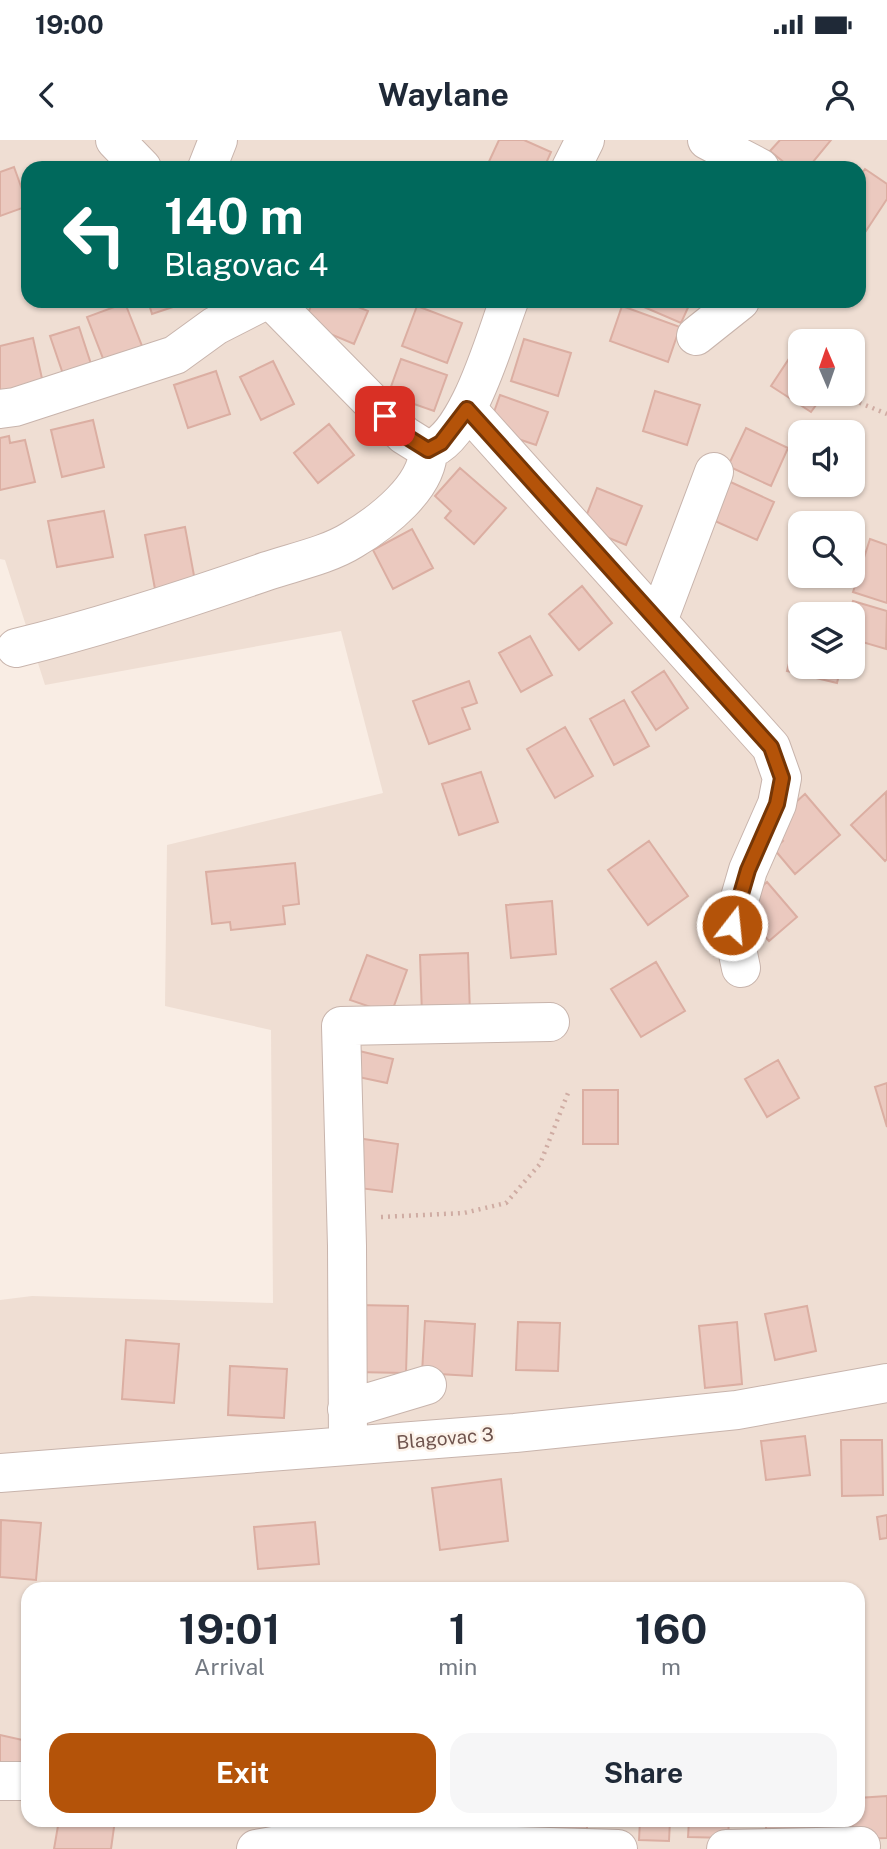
<!DOCTYPE html>
<style>
body{margin:0;font-family:"Public Sans",sans-serif;background:#f6f6f7;color:#1f2937;height:100vh;display:flex;flex-direction:column;font-size:26px;white-space:nowrap}
*{box-sizing:border-box;margin:0}
p{font-size:23px;color:#747a83}
.icon{flex:none;width:38px;height:38px;fill:none;stroke:currentColor;stroke-width:2;stroke-linecap:round;stroke-linejoin:round}
.map{position:relative;flex:1;overflow:hidden}
.panel{position:absolute;left:21px;top:1442px;width:844px;height:245px;display:flex;flex-direction:column;background:#fff;border-radius:21px;box-shadow:0 2px 5px #0004}
.panel>*{flex:none}
.banner{position:absolute;left:21px;top:21px;width:845px;height:147px;border-radius:21px;box-shadow:0 2px 5px #0004;background:#00695c;color:#fff;overflow:hidden}
.needle{width:46px;rotate:358deg}
.fabs{position:absolute;left:788px;top:189px;display:grid;gap:14px}
.fabs a{display:grid;place-items:center;width:77px;height:77px;border-radius:14px;background:#fff;box-shadow:0 2px 5px #0004;font-size:35px}
.pin{position:absolute;display:grid;place-items:center;width:60px;height:60px;color:#fff;margin:-30px;border-radius:14px;box-shadow:0 4px 10px #0006}
.me{position:absolute;width:77px;margin:-38px;rotate:16deg;stroke-linejoin:round;filter:drop-shadow(0 0 5px #0008)}
.turn{display:flex;align-items:center;gap:24px;height:147px;padding:0 28px;font-size:32px}
.turn .icon{width:91px;height:91px;stroke-width:2.5}
.turn b{display:block;font-size:49px;line-height:60px}
.eta{display:flex;justify-content:space-evenly;align-items:center;height:119px;text-align:center}
.eta b{font-size:42px;font-weight:700;line-height:49px}
.cta{display:flex;gap:14px;margin-top:auto;padding:14px 28px}
.cta a{flex:1;height:80px;border-radius:21px;background:#b45309;color:#fff;font-size:28px;font-weight:700;line-height:80px;text-align:center}
.cta a+a{background:#f6f6f7;color:#1f2937}
.status{display:flex;justify-content:space-between;align-items:center;height:49px;padding:0 35px;background:#fff;direction:ltr}
.status svg{height:19px;fill:currentColor}
header{display:flex;justify-content:space-between;align-items:center;height:91px;padding:0 28px;background:#fff;font-size:32px;font-weight:700}
.map>svg:first-child{display:block}
.residential{fill:#efded3;fill-rule:evenodd}
.building{fill:#ebc9bf;stroke:#dbaea2;stroke-width:2}
.lines{fill:none;stroke-linecap:round;stroke-linejoin:round}
.minor-casing{stroke:#c8b4ac;stroke-width:40}
.path{stroke:#cfaca3;stroke-width:4.5;stroke-dasharray:2 5;stroke-linecap:butt}
.minor{stroke:#fff;stroke-width:38}
.route-casing{stroke:#753606;stroke-width:18}
.route{stroke:#b45309;stroke-width:12}
.labels{text-anchor:middle;stroke-width:5;stroke-linejoin:round;paint-order:stroke}
.street-label{font-size:19px;fill:#6e534d;stroke:#fcf2e9}
</style>
<div class="status"><b>19:00</b><svg viewBox="0 0 49 12"><path d="M0 12V9h3v3zM5 12V6h3v6zM10 12V3h3v9zM15 12V0h3v12zM26 1h20v11H26zM47 4h2v5h-2z"/></svg></div>
<header><svg class="icon" aria-label="back" viewBox="0 0 24 24"><path d="M15 5l-7 7 7 7"/></svg>Waylane<svg class="icon" aria-label="person" viewBox="0 0 24 24"><circle cx="12" cy="8" r="4"/><path d="M4 21q1-7 8-7t8 7"/></svg></header>
<div class="map">
<svg width="887" height="1709" viewBox="0 0 887 1709">
<rect width="100%" height="100%" fill="#f9ede4"/>
<path class="residential" d="M0,0H887V1709H0V1160L32,1156L273,1163L271,890L165,866L167,705L383,653L341,491L45,545L5,420L0,419ZM28,28H859V161H28ZM800,201H852V254H800ZM800,292H852V345H800ZM800,383H852V436H800ZM800,474H852V527H800ZM28,1449H858V1680H28Z"/>
<path class="building" d="M499,0H524L551,12L544,28H486Z
M780,0H831L808,28H791L770,11Z
M14,27L28,66L0,76V32Z
M865,29L887,44V59L860,100L859,37Z
M148,161H191L152,174Z
M313,161H344L368,171L354,204L304,183Z
M630,161H691L681,183Z
M125,163L142,206L104,221L87,177Z
M417,166L462,183L447,223L402,206Z
M622,166L680,187L668,222L610,201Z
M79,187L91,224L63,234L50,196Z
M33,198L43,243L0,253V206Z
M524,199L571,213L558,256L511,241Z
M796,208L800,211V254H824L811,272L771,246Z
M401,219L447,235L434,271L388,255Z
M273,221L294,264L261,280L240,237Z
M216,231L230,274L188,288L174,245Z
M655,251L700,265L687,305L643,291Z
M500,255L548,272L536,305L488,289Z
M93,280L104,327L62,337L51,290Z
M329,284L354,315L318,343L294,313Z
M746,288L788,308L771,346L728,326Z
M9,296L10,303L25,300L35,342L0,350V298Z
M460,328L506,368L474,404L445,378L451,371L435,356Z
M724,339L774,362L757,400L706,377Z
M597,348L642,366L626,405L582,387Z
M104,371L113,417L57,427L48,381Z
M185,387L195,441L155,449L145,395Z
M412,389L433,428L393,449L373,410Z
M870,399L887,405V463L853,452Z
M582,446L612,483L579,510L549,474Z
M853,461L887,471L886,509L852,499V474H849Z
M797,492H800V527H841L837,543L787,531Z
M530,496L552,535L521,552L499,513Z
M664,531L688,568L656,590L632,552Z
M469,541L477,563L462,568L470,589L429,604L413,561Z
M624,560L649,606L614,625L590,579Z
M565,587L593,636L555,658L527,609Z
M481,632L498,682L459,695L442,644Z
M886,652L887,719L885,721L851,685Z
M805,654L840,695L795,734L774,709L783,701L770,685Z
M649,701L688,756L648,785L608,730Z
M295,723L299,764L283,766L285,784L231,790L230,782L212,784L206,732Z
M767,742L797,777L769,801L738,767Z
M552,761L556,814L511,818L506,765Z
M468,813L470,874L422,875L420,815Z
M367,815L407,830L391,874L350,860Z
M656,822L685,871L641,897L611,849Z
M355,910L393,919L387,943L349,935Z
M778,920L799,958L767,977L745,939Z
M887,943V987L875,947Z
M583,950H618V1004H583Z
M357,998L398,1004L392,1052L350,1047Z
M357,1165L408,1166L406,1233L355,1232Z
M807,1166L816,1211L775,1220L765,1174Z
M425,1181L475,1184L472,1236L422,1233Z
M518,1182L560,1183L558,1231L516,1230Z
M737,1182L742,1244L705,1248L699,1186Z
M126,1200L179,1204L174,1263L122,1259Z
M230,1226L287,1229L284,1278L228,1275Z
M805,1296L810,1335L766,1340L761,1301Z
M841,1300H882L883,1355L842,1356Z
M501,1339L508,1401L440,1410L432,1348Z
M887,1375V1398L880,1399L877,1377Z
M1,1380L41,1383L36,1440L0,1437Z
M315,1382L319,1424L258,1429L254,1387Z
M0,1595L27,1601L19,1638L0,1634Z
M887,1656V1698L853,1699L852,1680H858V1658Z
M59,1680H115L111,1709H54Z
M529,1680H587V1691H529Z
M640,1680H670L669,1701L639,1700Z
M689,1680H729L728,1698L688,1697Z
M766,1680H815V1697L766,1698Z"/>
<g class="lines">
<defs>
<path id="minor" d="M115,0L142,28
M707,0L760,28
M207,28L218,0
M571,28L585,0
M272,161L404,295L428,310C468,299 495,197 509,161
M696,196L740,161
M0,269L15,267L175,215L215,186L264,161
M467,269L771,607L782,638L777,664L748,730L732,785L741,828
M658,481L714,332
M16,508C101,487 184,460 267,431C294,422 328,415 352,400C382,382 428,347 428,310
M347,1269L427,1245
M348,1306L347,1106L341,886L550,882
M0,1333L515,1293L737,1270L887,1243
M0,1641H28
M256,1709L308,1700L618,1709
M726,1709L861,1706"/>
</defs>
<use href="#minor" class="minor-casing"/>
<path class="path" d="M853,260L887,274
M381,1077L464,1073L506,1063L540,1024L568,953"/>
<use href="#minor" class="minor"/>
</g>
<g class="lines">
<defs>
<path id="route" d="M385,276L404,295L428,310L441,303L467,269L771,607L782,638L777,664L748,730L732,785"/>
</defs>
<use href="#route" class="route-casing"/>
<use href="#route" class="route"/>
</g>
<g class="labels">
<g class="street-label">
<text transform="translate(445 1298) rotate(-5)" y="7">Blagovac 3</text>
</g>
</g>
</svg>
<div class="fabs">
<a><svg class="needle" viewBox="-14 -14 28 28"><path d="M0-13l5 13h-10z" fill="#e53935"/><path d="M0 13l5-13h-10z" fill="#747a83"/></svg></a>
<a><svg class="icon" aria-label="sound" viewBox="0 0 24 24"><path d="M4 9h4l5-4v14l-5-4H4zM17 9q2 3 0 6"/></svg></a>
<a><svg class="icon" aria-label="search" viewBox="0 0 24 24"><circle cx="10" cy="10" r="6"/><path d="M15 15l6 6"/></svg></a>
<a><svg class="icon" aria-label="layers" viewBox="0 0 24 24"><path d="M12 4l9 5-9 5-9-5zM3 14l9 5 9-5"/></svg></a>
</div>
<div class="pin" style="left:385px;top:276px;background:#d93025"><svg class="icon" aria-label="arrive" viewBox="0 0 24 24"><path d="M6 21V4h12l-3 4 3 4H6"/></svg></div>
<svg class="me" style="left:732px;top:785px" viewBox="-20 -20 40 40"><circle r="17" fill="#b45309" stroke="#fff" stroke-width="3"/><path d="M0-11L8 9 0 5-8 9z" fill="#fff"/></svg>
<div class="banner">
<div class="turn"><svg class="icon" aria-label="left" viewBox="0 0 24 24"><path d="M17 20v-9H6M10 6l-5 5 5 5"/></svg><div><b>140 m</b>Blagovac 4</div></div>
</div>
<section class="panel">
<div class="eta">
<div><b>19:01</b><p>Arrival</p></div>
<div><b>1</b><p>min</p></div>
<div><b>160</b><p>m</p></div>
</div>
<div class="cta"><a>Exit</a><a>Share</a></div>
</section>
</div>
